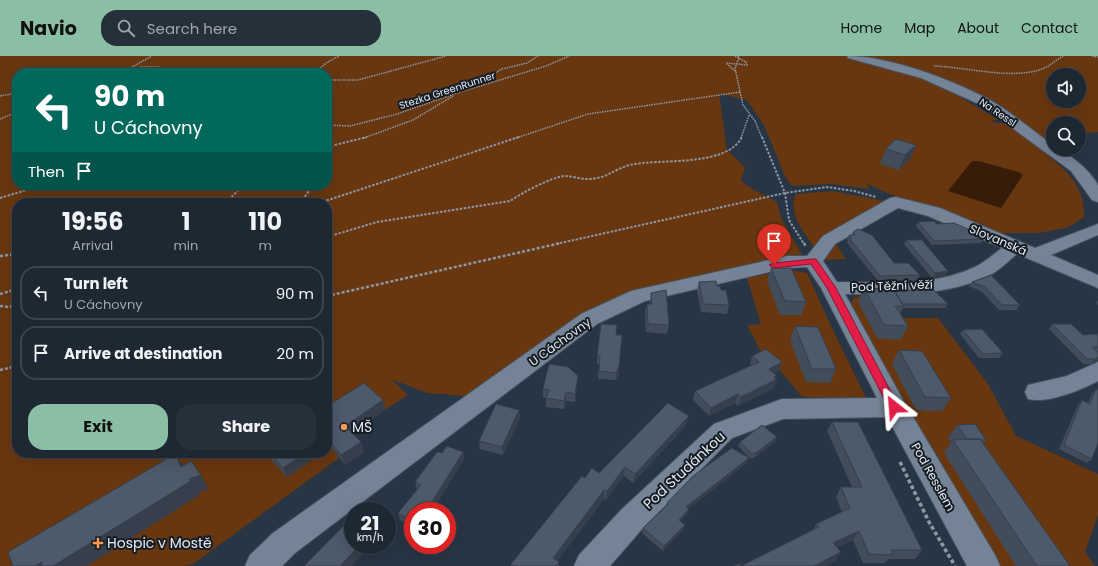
<!DOCTYPE html>
<meta charset="utf-8">
<style>
body{margin:0;font-family:Poppins,sans-serif;background:#26303b;color:#f1f3f6;height:100vh;display:flex;flex-direction:column;font-size:15px;white-space:nowrap}
*{box-sizing:border-box;margin:0}
p{font-size:13px;color:#a1a6ac}
.icon{flex:none;width:22px;height:22px;fill:none;stroke:currentColor;stroke-width:2;stroke-linecap:round;stroke-linejoin:round}
.map{position:relative;flex:1;overflow:hidden}
.side{position:absolute;left:12px;top:142px;width:320px;height:260px;display:flex;flex-direction:column;background:#1e2833;border-radius:16px;box-shadow:0 4px 16px #0002,0 0 0 1px #3c444e}
.side>*{flex:none}
.banner{position:absolute;left:12px;top:12px;width:320px;height:122px;border-radius:16px;box-shadow:0 4px 16px #0002,0 0 0 1px #3c444e;background:#00695c;color:#fff;overflow:hidden}
.fabs{position:absolute;left:1046px;top:12px;display:grid;gap:8px}
.fabs a{display:grid;place-items:center;width:40px;height:40px;border-radius:50%;background:#1e2833;box-shadow:0 4px 16px #0002,0 0 0 1px #3c444e;font-size:20px}
.speed{position:absolute;left:344px;top:446px;display:flex;gap:8px;font-size:20px;font-weight:700;text-align:center}
.speed>*{display:grid;place-content:center;width:52px;height:52px;border-radius:50%;background:#1e2833;box-shadow:0 4px 16px #0002,0 0 0 1px #3c444e;line-height:1}
.speed small{font-size:10px;font-weight:400}
.speed .limit{border:6px solid #d22;background:#fff;color:#111}
.pin{position:absolute;display:grid;place-items:center;width:34px;height:34px;color:#fff;margin:-41px -17px;border-radius:50% 50% 50% 0;rotate:-45deg;box-shadow:0 0 4px #0007}
.pin .icon{rotate:45deg}
.me{position:absolute;width:44px;margin:-22px;rotate:332deg;stroke-linejoin:round;filter:drop-shadow(0 0 3px #0008)}
.turn{display:flex;align-items:center;gap:14px;height:84px;padding:0 16px;font-size:18px}
.turn .icon{width:52px;height:52px;stroke-width:2.5}
.turn b{display:block;font-size:28px;line-height:34px}
.then{display:flex;align-items:center;height:38px;padding:0 16px;background:#0003;gap:8px;font-size:15px}
.eta{display:flex;justify-content:space-evenly;align-items:center;height:68px;text-align:center}
.eta b{font-size:24px;font-weight:700;line-height:28px}
.primary-button{display:flex;gap:8px;margin-top:auto;padding:8px 16px}
.primary-button a{flex:1;height:46px;border-radius:16px;background:#8abfa5;color:#111;font-size:16px;font-weight:700;line-height:46px;text-align:center}
.primary-button a+a{background:#26303b;color:#f1f3f6}
ul{padding:0;list-style:none}
li{display:flex;align-items:center;gap:12px;height:54px;margin:0 8px 6px;padding:0 8px;border:2px solid #3c444e;border-radius:16px}
li div{flex:1}
li b{display:block;font-size:15px}
li em{font-style:normal}
header{display:flex;align-items:center;gap:24px;box-sizing:border-box;height:56px;padding:0 20px;background:#8abfa5;color:#111}
header strong{font-size:19px}
nav{display:flex;gap:22px;margin-inline-start:auto;font-size:14px}
.search{width:280px;height:36px;background:#26303b;display:flex;align-items:center;gap:10px;box-sizing:border-box;padding:0 14px;border-radius:16px;color:#a1a6ac;font-size:15px}
.map>svg:first-child{display:block}
.green{fill:#683710;fill-rule:evenodd}
.water{fill:#361c09}
.lines{fill:none;stroke-linecap:round;stroke-linejoin:round}
.minor-casing{stroke:#47525f;stroke-width:2}
.path-far3{stroke:#8d97a3;stroke-width:1.5;stroke-dasharray:1.5 1;stroke-linecap:butt}
.path-far2{stroke:#8d97a3;stroke-width:2;stroke-dasharray:2.5 1.5;stroke-linecap:butt}
.path-far1{stroke:#8d97a3;stroke-width:2.5;stroke-dasharray:3 2;stroke-linecap:butt}
.path{stroke:#8d97a3;stroke-width:3.5;stroke-dasharray:4 2.5;stroke-linecap:butt}
.minor{fill:#748395;fill-rule:evenodd}
.wall{fill:#424d5c}
.shaded-wall{fill:#363f4b}
.building{fill:#4d5a6b;stroke:#363f4b}
.route{fill:#e11d48;stroke:#92132f}
.poi-dot{fill:#fd9c56;stroke:#161c23;stroke-width:1.5}
.labels{text-anchor:middle;stroke-width:4;stroke-linejoin:round;paint-order:stroke}
.far-street-label{font-size:10px;fill:#e2eaf4;stroke:#161c23}
.street-label{font-size:12px;fill:#e2eaf4;stroke:#161c23}
.near-poi-label{font-size:14px;fill:#e2eaf4;stroke:#161c23;text-anchor:start}
.near-street-label{font-size:14px;fill:#e2eaf4;stroke:#161c23}
</style>
<header>
<strong>Navio</strong>
<div class="search"><svg class="icon" aria-label="search" viewBox="0 0 24 24"><circle cx="10" cy="10" r="6"/><path d="M15 15l6 6"/></svg>Search here</div>
<nav><a>Home</a><a>Map</a><a>About</a><a>Contact</a></nav>
</header>
<div class="map">
<svg width="1098" height="510" viewBox="0 0 1098 510">
<rect width="100%" height="100%" fill="#283544"/>
<path class="green" d="M0,0H849L922,22L931,28L941,30L999,64H990L995,67H1004L1045,92L1044,96C1066,115 1085,129 1084,161L1067,172L1038,177H1002L887,137L866,127L870,133L830,128L792,130L786,122L764,69L747,44L719,38L727,94L745,111L741,125L752,133L777,146L781,162L802,199L639,233L591,252L466,340L427,337L391,323L408,339L386,353L367,336L327,362V147H17V397H327V394L331,391L339,402L193,508L183,510H0ZM17,17H327V129H17Z
M855,0H1098V76L1079,78V67H1053V80L1039,81L940,24ZM1053,19H1079V45H1053Z
M832,135L885,145L845,169L814,191C804,176 787,157 796,138Z
M834,185L846,203L822,204Z
M790,214L807,217L830,268L866,342L802,341L780,314L763,300L747,269L761,268L747,222Z
M862,239L900,262H938L988,328L1016,380L1098,418V459L1085,496L1095,510H1001L932,397L851,248L854,242Z"/>
<path class="water" d="M972,105H979L1018,116L1023,119L1001,152L948,135Z"/>
<g class="lines">
<defs>
<path id="minor" d="M847,0C889,0 950,23 988,43C1009,54 1033,75 1053,89V93C1066,93 1094,118 1098,130C1098,134 1098,141 1098,146L1092,144L1071,115L981,49L921,22L848,2Z
M896,141L940,152L1035,192L1098,168V179L1051,199L1098,219V232L1017,198C1008,205 1000,214 990,219C946,241 892,239 845,238L903,344L995,499L1000,510H967L887,361L783,363L732,382L642,473L610,510H574L579,499L622,453L714,368L782,343L877,342L821,232L807,211L787,212L645,245L597,268L295,497L282,510H245L250,499L273,477L581,258L631,235L787,200H807L823,180L890,142ZM898,152L928,160L1002,192C994,198 986,205 977,210C936,231 882,226 837,226L823,205L835,188Z
M1098,306V325C1081,334 1047,348 1028,343L1025,336L1028,329L1067,320Z"/>
</defs>
<use href="#minor" class="minor-casing"/>
<path class="path-far3" d="M735,0L746,6L747,9L726,7L736,16
M738,0L739,2L735,12L743,49L755,65L762,82
M1092,0L1098,1
M934,10C966,11 1012,24 1042,13C1050,10 1056,4 1063,0
M132,11L152,0
M109,17L141,11H157L173,14V17
M212,17H229
M315,17L326,7L339,0
M327,24H358L446,0
M467,33L502,13L527,7L538,0
M0,40L17,37
M0,63L17,56
M327,69L350,70L397,58L460,36L546,10L569,0
M364,82L413,64L453,40
M516,82L588,58L740,36
M741,82L749,59"/>
<path class="path-far2" d="M762,81L785,137L789,164L804,188
M327,91L367,81
M327,117L331,120L327,125
M0,142L43,129
M226,147L243,129
M300,147L309,135L320,129
M319,147L519,81
M327,181L377,166L510,145C522,137 551,121 565,120C572,120 580,123 587,123C608,123 613,113 630,109C658,102 726,112 742,81
M556,188L785,137L827,131L854,135L876,141"/>
<path class="path-far1" d="M804,187L806,191
M0,200L17,198
M0,238L17,233
M327,240L561,187
M0,250L9,251L17,249
M0,314L17,310"/>
<path class="path" d="M900,406L929,466L955,510"/>
<use href="#minor" class="minor"/>
</g>
<path class="wall" d="M916,89L910,103L899,114L880,108L886,93Z
M918,166L983,183L981,187L932,189L916,170Z
M853,176L894,207L920,219L917,224L878,225L847,187L848,184L847,183L849,179H852Z
M906,184L946,219L932,222L904,188Z
M771,212L806,246L801,259H780L767,225Z
M991,219L1020,249L1016,254H999L982,236L969,230L972,226Z
M699,226L717,230L729,249L727,258L701,256L697,234Z
M864,232L895,235L948,248L945,252H903L900,258L908,270L900,284L877,282L858,246Z
M651,237L669,269L667,278L646,276L645,256L647,248H650Z
M1098,244V249L1096,247Z
M1052,268L1083,279L1098,278V295H1097L1098,296V304L1091,308H1083L1049,273Z
M795,270L836,313L830,327L806,326L790,284Z
M963,274L1003,297L999,302H979L960,278Z
M616,279L619,318L616,324L598,323L599,308H597V300Z
M899,294L951,342L942,355L916,354L892,308Z
M752,300L782,306L779,315L774,317L776,322L774,332L738,350L735,347L709,360L693,344L695,335L751,309L750,308Z
M577,329L575,346L566,345L564,353L546,351V342H543V333Z
M1096,333L1092,403L1087,407L1059,393L1078,349L1082,344L1088,347L1092,338Z
M383,344L386,353L352,377L361,386L364,396L345,409L331,391L327,394V350Z
M519,354L520,362L503,399L480,393L479,385Z
M689,360L686,369L633,427L624,420L606,444L604,443L557,505L559,506V510H511V508L585,422L599,417Z
M832,366L922,494L915,503H888L885,507H863L853,484L837,491L841,496L835,505L826,510H734H741L813,474L816,468L842,456L836,441L841,431H852L827,375Z
M957,369L986,384L983,388L1070,510H1016L944,397L951,386L948,381Z
M777,381L775,386L754,402H749L738,390L740,386Z
M463,396L464,403L432,455H413V471L400,464L398,457L417,434L415,426L442,397Z
M267,397H322L287,421L268,400Z
M747,407L688,453V458L680,465L683,474L663,495L642,477L643,472L666,451L667,447Z"/>
<path class="shaded-wall" d="M916,89L910,103L899,114L905,99Z
M948,215L946,219L932,222L935,217Z
M1098,301L1097,305L1091,308L1095,303Z
M782,306L779,315L766,321L769,313Z
M619,310V318L616,324V317Z
M578,320L577,329L575,346V338Z
M777,320L775,324L777,323L774,332L738,350L741,341Z
M566,336V345L564,353V345Z
M738,338L735,347L709,360L711,352Z
M383,344L386,353L348,380L345,370Z
M519,354L520,362L503,399L502,391Z
M689,360L686,369L633,427L635,418Z
M777,381L775,386L754,402L756,397Z
M327,383L331,391L327,394Z
M361,386L364,396L345,409L341,399Z
M463,396L464,403L433,453L432,455H425Z
M305,397H322L287,421L283,412Z
M175,398L184,411L201,419L209,433L198,436L200,439L87,510H53L181,411Z
M749,402L747,407L685,455L686,451Z
M625,411L624,420L606,444L607,435Z
M604,434V443L553,510V502Z
M689,453L688,458L677,468L679,464Z
M387,461L390,470L387,472Z
M685,469L683,474L663,495L664,490Z
M859,475L853,484L827,495L833,487Z
M360,489H371L352,510H340Z
M841,496L835,505L826,510H814Z
M42,506L46,510H35Z"/>
<path class="building" d="M896,83L916,89L905,99L886,93Z
M934,165L937,168L954,167L977,177L983,183L934,185L918,166Z
M858,173L872,179L894,207H908L920,219L880,220L849,182H852L849,179H855L853,176Z
M906,184H922L948,215L935,217Z
M771,212H791L806,246L785,245Z
M991,219L1020,249H1002L985,231L972,226Z
M716,225L717,230H720L721,234H726L729,249L703,248L699,226Z
M864,232L893,233L904,250H895L908,270L884,269Z
M933,233L948,248H902L895,235Z
M666,234L669,269L648,268L647,248H652L651,237Z
M601,268L617,269L616,279H622L619,310L616,317L599,315L600,300H597Z
M1052,268H1071L1083,279L1098,278V291H1092L1098,296V301L1095,303H1087Z
M795,270L818,271L836,313H812Z
M982,273L1003,297L983,298L963,274Z
M766,293L782,306L769,313L777,320L774,321L777,323L741,341L738,338L711,352L695,335L759,306L752,300Z
M899,294L922,295L951,342L925,341Z
M549,308L568,311L578,320L575,338L566,336L564,345L546,342L549,334L543,333Z
M364,327L383,344L345,370L361,386L341,399L327,382V350Z
M1096,333L1098,334V387L1092,403L1064,389L1082,344L1090,348Z
M668,347L689,360L635,418L625,411L607,435L604,434L553,502L559,506L556,510H514L511,508L582,420L585,422L592,412L599,417Z
M496,348L519,354L502,391L479,385Z
M832,366H858L922,494H891L892,499L869,498L859,475L833,487L841,496L814,510H741L819,471L816,468L850,452L841,431H862Z
M975,368L986,384H981L980,383H967L957,369Z
M762,369L777,381L756,397H751L740,386Z
M980,383L1070,510H1037L953,384Z
M447,390L463,396L432,446L425,455H413V465L398,457L421,429L415,426L437,396L442,397Z
M732,392L749,402L686,451L689,453L679,464L685,469L664,490L643,472L668,448L667,447L693,420Z
M269,397H305L283,412Z
M175,398L181,411L191,405L201,419L189,423L191,425L53,510H42V506L35,510H13L8,496Z
M366,447L379,455H358Z
M353,460V489H360L340,510H304Z
M743,506L739,510H734Z"/>
<path class="route" d="M813,203H816L836,232L899,351L898,354H890L827,232L811,208L774,212L769,209L774,207Z"/>
<g class="poi-dot">
<circle cx="344" cy="371" r="4"/>
<path d="M96 481h4v4h4v4h-4v4h-4v-4h-4v-4h4z"/>
</g>
<g class="labels">
<g class="far-street-label">
<text transform="translate(447 34) rotate(-18)" y="4">Stezka GreenRunner</text>
<text transform="translate(998 56) rotate(34)" y="4">Na Ressl</text>
</g>
<g class="street-label">
<text transform="translate(998 184) rotate(23)" y="4">Slovanská</text>
<text transform="translate(892 230) rotate(-2)" y="4">Pod Těžní věží</text>
<text transform="translate(560 286) rotate(-36)" y="4">U Cáchovny</text>
<text transform="translate(933 421) rotate(61)" y="4">Pod Resslem</text>
</g>
<g class="near-poi-label">
<text x="352" y="376">MŠ</text>
<text x="107" y="492">Hospic v Mostě</text>
</g>
<g class="near-street-label">
<text transform="translate(684 414) rotate(-43)" y="5">Pod Studánkou</text>
</g>
</g>
</svg>
<div class="fabs">
<a><svg class="icon" aria-label="sound" viewBox="0 0 24 24"><path d="M4 9h4l5-4v14l-5-4H4zM17 9q2 3 0 6"/></svg></a>
<a><svg class="icon" aria-label="search" viewBox="0 0 24 24"><circle cx="10" cy="10" r="6"/><path d="M15 15l6 6"/></svg></a>
</div>
<div class="speed"><div>21<small>km/h</small></div><div class="limit">30</div></div>
<div class="pin" style="left:774px;top:209px;background:#d93025"><svg class="icon" aria-label="arrive" viewBox="0 0 24 24"><path d="M6 21V4h12l-3 4 3 4H6"/></svg></div>
<svg class="me" style="left:894px;top:351px" viewBox="-20 -20 40 40"><path d="M0-17L14 15 0 8-14 15z" fill="#e11d48" stroke="#fff" stroke-width="4"/></svg>
<div class="banner">
<div class="turn"><svg class="icon" aria-label="left" viewBox="0 0 24 24"><path d="M17 20v-9H6M10 6l-5 5 5 5"/></svg><div><b>90 m</b>U Cáchovny</div></div>
<div class="then">Then<svg class="icon" aria-label="arrive" viewBox="0 0 24 24"><path d="M6 21V4h12l-3 4 3 4H6"/></svg></div>
</div>
<section class="side">
<div class="eta">
<div><b>19:56</b><p>Arrival</p></div>
<div><b>1</b><p>min</p></div>
<div><b>110</b><p>m</p></div>
</div>
<ul>
<li><svg class="icon" aria-label="left" viewBox="0 0 24 24"><path d="M17 20v-9H6M10 6l-5 5 5 5"/></svg><div><b>Turn left</b><p>U Cáchovny</p></div><em>90 m</em></li>
<li><svg class="icon" aria-label="arrive" viewBox="0 0 24 24"><path d="M6 21V4h12l-3 4 3 4H6"/></svg><div><b>Arrive at destination</b></div><em>20 m</em></li>
</ul>
<div class="primary-button"><a>Exit</a><a>Share</a></div>
</section>
</div>
